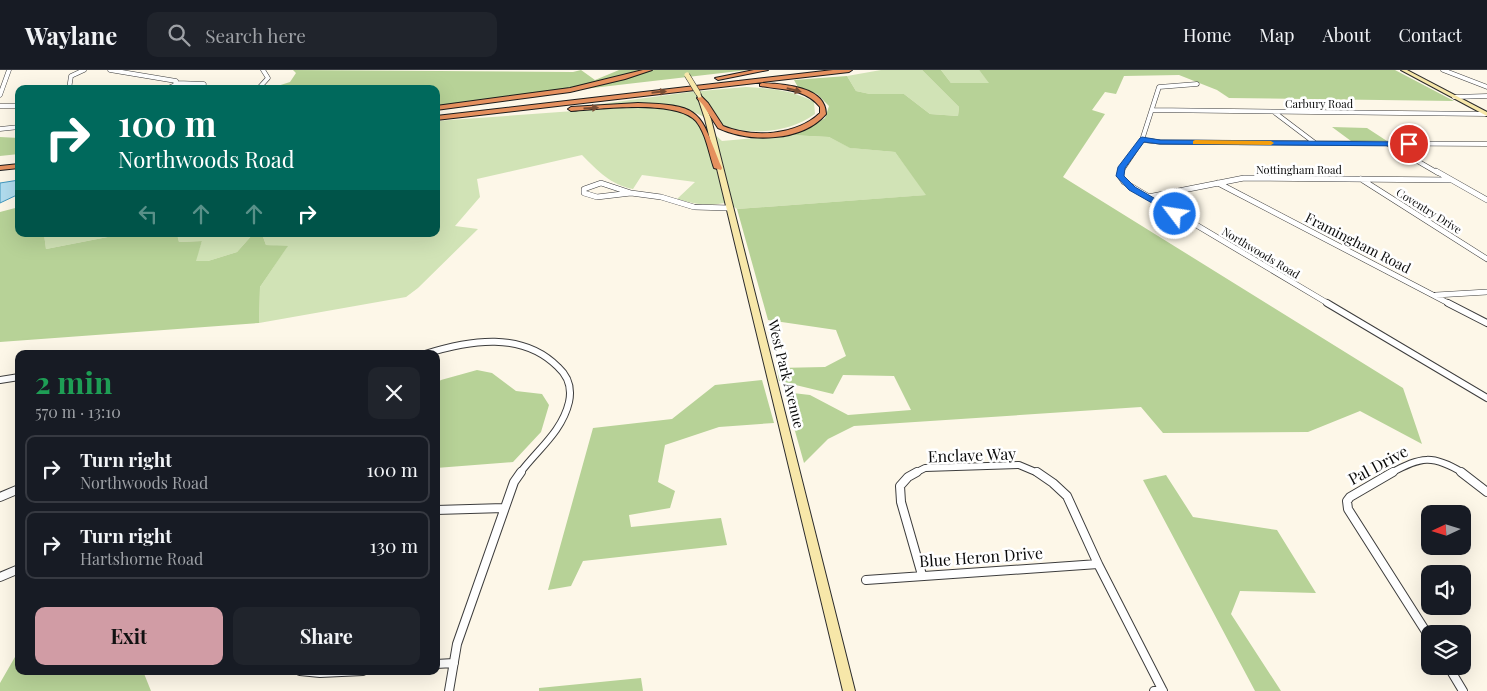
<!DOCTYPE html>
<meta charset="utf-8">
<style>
body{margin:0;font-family:"Playfair Display",serif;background:#20242c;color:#f1f3f6;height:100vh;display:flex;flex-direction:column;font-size:19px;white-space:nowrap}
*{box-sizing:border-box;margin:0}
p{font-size:16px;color:#9ea1a6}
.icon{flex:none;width:28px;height:28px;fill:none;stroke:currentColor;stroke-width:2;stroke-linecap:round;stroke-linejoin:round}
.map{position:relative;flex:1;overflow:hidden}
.sheet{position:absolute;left:15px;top:280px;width:425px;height:325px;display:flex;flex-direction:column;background:#171b24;border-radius:10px;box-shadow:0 5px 20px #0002}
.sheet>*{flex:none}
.banner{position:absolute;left:15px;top:15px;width:425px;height:152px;border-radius:10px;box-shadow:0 5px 20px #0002;background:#00695c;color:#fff;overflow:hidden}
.needle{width:32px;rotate:266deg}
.controls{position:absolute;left:1421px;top:435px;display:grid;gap:10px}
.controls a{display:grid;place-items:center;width:50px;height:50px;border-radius:10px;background:#171b24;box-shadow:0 5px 20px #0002;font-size:25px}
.pin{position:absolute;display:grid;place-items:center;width:42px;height:42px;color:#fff;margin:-21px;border:2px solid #fff;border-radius:50%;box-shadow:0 1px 5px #0007}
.me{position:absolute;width:55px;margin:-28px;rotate:301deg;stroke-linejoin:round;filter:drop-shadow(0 0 4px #0008)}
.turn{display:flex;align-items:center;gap:18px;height:105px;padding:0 20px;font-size:22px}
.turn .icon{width:65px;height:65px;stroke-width:2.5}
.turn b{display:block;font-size:35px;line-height:42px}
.lanes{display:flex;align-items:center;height:48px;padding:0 20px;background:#0003;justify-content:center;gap:25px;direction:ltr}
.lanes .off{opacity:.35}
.round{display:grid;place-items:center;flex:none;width:52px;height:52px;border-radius:10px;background:#20242c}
.summary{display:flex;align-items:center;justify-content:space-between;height:85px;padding:0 20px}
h1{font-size:30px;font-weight:700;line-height:38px;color:#1e9e55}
.action{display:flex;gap:10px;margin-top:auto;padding:10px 20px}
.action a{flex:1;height:58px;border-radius:10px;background:#d19ca5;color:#111;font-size:20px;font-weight:700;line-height:58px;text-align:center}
.action a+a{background:#20242c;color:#f1f3f6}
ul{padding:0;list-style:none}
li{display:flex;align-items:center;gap:15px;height:68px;margin:0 10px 8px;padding:0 10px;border:2px solid #363941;border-radius:10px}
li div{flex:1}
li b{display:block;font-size:19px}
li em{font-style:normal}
header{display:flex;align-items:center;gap:30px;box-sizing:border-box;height:70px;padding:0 25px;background:#171b24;border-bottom:1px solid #363941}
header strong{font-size:24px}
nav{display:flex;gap:28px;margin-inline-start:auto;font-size:18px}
.search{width:350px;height:45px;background:#20242c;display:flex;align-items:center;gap:12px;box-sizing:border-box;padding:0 18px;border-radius:10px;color:#9ea1a6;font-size:19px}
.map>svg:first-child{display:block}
.green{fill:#d1e3b6}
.forest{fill:#b7d297}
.water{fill:#b2ddef;stroke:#4197be}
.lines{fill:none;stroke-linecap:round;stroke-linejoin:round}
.street-far3-casing{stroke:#3d3d3d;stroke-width:5}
.street-far2-casing{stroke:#3d3d3d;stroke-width:6}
.street-far1-casing{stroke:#3d3d3d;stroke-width:8}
.street-casing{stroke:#3d3d3d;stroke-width:10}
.secondary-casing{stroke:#2c2c2c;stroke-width:2}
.highway-casing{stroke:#1b1b1b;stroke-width:2}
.street-far3{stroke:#fff;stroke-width:4}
.street-far2{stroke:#fff;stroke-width:5}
.street-far1{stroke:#fff;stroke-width:6}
.street{stroke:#fff;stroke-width:8}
.secondary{fill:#f7e7a9;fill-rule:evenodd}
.highway{fill:#e5905e;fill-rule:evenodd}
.secondary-bridge-casing{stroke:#2c2c2c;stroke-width:6;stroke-linecap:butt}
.secondary-bridge{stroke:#f7e7a9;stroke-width:5}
.oneway{fill:#784d34}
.route{fill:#1a73e8;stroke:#114b97}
.slow{fill:#f59e0b}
.labels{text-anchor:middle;stroke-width:5;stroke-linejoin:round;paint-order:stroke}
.far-street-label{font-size:11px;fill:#0a0a0a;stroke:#fff}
.street-label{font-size:14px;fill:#0a0a0a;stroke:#fff}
.near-street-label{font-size:16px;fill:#0a0a0a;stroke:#fff}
</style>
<header>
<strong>Waylane</strong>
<div class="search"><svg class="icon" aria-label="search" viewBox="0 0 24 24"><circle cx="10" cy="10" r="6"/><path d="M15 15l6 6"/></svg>Search here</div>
<nav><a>Home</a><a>Map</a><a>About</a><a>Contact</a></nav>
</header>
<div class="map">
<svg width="1487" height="621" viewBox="0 0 1487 621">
<rect width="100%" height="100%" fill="#fdf7e8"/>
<path class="green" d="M881,0H922L959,37L958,46L930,44L904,24H870L856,21L847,6Z
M941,0H979L990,13H951Z
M746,17C769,18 793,20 814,32L815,44C790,62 754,66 724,56C706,49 690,38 670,35C637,31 604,36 571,38L690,22Z
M629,37L672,39L694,46L722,71L790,65L829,67L851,78L895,82L927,125L737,139L728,132C709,137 695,134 677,129L695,112L642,105L633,119C611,115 598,101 582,85L477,109L480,127L455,156L478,159L418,218L406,227L259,253L260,217L287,177L266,175L262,164H436V51Z
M44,164H123L46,179Z
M177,164H253L237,182L208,191H195L202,171L179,172Z"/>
<path class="forest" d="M293,0L573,2L581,0L595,10L619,0H748L436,36V19H268L290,12L296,3Z
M922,0H941L951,13H989L979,0H1395L1454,31L1229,28L1217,20L1179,5L1124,6L1116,24L1105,22L1092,40L1105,44L1063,107L1403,318L1422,374L1360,341L1308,362L1163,363L1141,337L854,356L828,369L804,393L784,322L810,325L848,345L911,340L894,306L843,305L833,324L779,311L777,298L825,297L846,286L836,260L768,250L737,139L926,125L895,82L850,78L829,67L790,65L811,57L825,48L829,36L817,24L799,19L794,10L847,6L856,21L870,24H904L930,44L958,46L959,37Z
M1332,57L1367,58L1387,71H1351Z
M0,67L19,68V84L0,86Z
M19,137V164H44L46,179L123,164H177L179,172L202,171L196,191H208L237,182L253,164H262L266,175L288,176L260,217L259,253L0,272V142Z
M477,300L492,303L516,321L542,324L549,335L541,362L513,392L436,398V313L441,310Z
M762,310L774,353L719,357L665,375L658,412L675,421L670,438L629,445L631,457L721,448L727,475L583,491L571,516L548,520L593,358L672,349L715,315Z
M1166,405L1193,447L1277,460L1316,523L1240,521L1231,544L1281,621H1255L1143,410Z
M19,580V601H143L151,621H0V613Z
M641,608L643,621H539V618Z"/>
<path class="water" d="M19,110V124L0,133V113Z"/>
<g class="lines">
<defs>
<path id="street-far3" d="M110,0L176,11L175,15L166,19
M1443,0L1487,17
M177,13L204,14L200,17L181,19
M69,19L71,6L84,0
M258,19L268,8L263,0
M0,25L9,0
M1454,27L1487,26
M0,36H19
M1152,40L1486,44
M1274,42L1315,73
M0,59L19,57
M1142,70L1160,72L1487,74
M1388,74L1438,103
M1120,103L1142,70L1159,17L1197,14"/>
<path id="street-far2" d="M1120,101V106L1124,112L1329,234
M1436,101L1487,130
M1361,109L1487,189
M601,113L631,123L597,127L584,123V119Z
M1218,113L1450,234
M631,123L661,127L694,137L729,138
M1148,127L1244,108L1451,110
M1436,225L1487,222"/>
<path id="street-far1" d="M1327,233L1487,328
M1448,233L1487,253
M425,284C470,270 522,261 558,297C568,306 572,318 569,332C562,362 537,380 520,403
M0,310L19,307
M915,403L925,398L1019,395L1038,403
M1391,403C1421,387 1432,384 1463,403"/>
<path id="street" d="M917,402L908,407L900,416L901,432L922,505
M1037,402L1053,413L1067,426L1098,494L1163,621
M1393,402L1350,427L1347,431L1348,439L1430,568
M1461,402L1487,422
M0,427L19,419
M436,440L504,438
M0,507L19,499
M866,510L1098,494
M436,594L454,593
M1448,596L1463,621
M300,601L320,603L363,601
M449,621L457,574L514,412L521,402
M1154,621H1163"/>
<path id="secondary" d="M1401,0H1407L1487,42V46Z
M696,22L700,23L711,49L855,621H843L705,49Z"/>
<path id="highway" d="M643,0H652L625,9L570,22L436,40V36L570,18Z
M754,0H768L718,10L715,8Z
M833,0H852L849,2L436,50V46Z
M762,13C782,14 826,16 826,44C802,72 750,73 718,58L703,35L697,28L702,27L708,33L723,56C752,68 796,66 820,43V37C805,18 782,20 760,16V14Z
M638,33C704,35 699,42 722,98L721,100L714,98C709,84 706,63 696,51C676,29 599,39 571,41L568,39L571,37Z
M19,94V98L0,100V96Z"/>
</defs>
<use href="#street-far3" class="street-far3-casing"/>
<use href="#street-far2" class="street-far2-casing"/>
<use href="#street-far1" class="street-far1-casing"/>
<use href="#street" class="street-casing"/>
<use href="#secondary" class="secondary-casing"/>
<use href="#highway" class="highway-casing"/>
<use href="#street-far3" class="street-far3"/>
<use href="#street-far2" class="street-far2"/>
<use href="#street-far1" class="street-far1"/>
<use href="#street" class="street"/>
<use href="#secondary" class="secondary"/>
<use href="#highway" class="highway"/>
<defs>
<path id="secondary-bridge" d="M687,5L698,23"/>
</defs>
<use href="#secondary-bridge" class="secondary-bridge-casing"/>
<use href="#secondary-bridge" class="secondary-bridge"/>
</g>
<defs><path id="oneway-solid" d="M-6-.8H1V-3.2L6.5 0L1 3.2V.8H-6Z" transform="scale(1.25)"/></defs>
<g class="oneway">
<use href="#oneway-solid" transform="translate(794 20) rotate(14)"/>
<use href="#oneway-solid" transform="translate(659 22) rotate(-6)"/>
<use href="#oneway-solid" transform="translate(591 38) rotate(-4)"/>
</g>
<path class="route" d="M1142,67L1160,70L1409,72L1413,74L1409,76L1160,74L1144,72L1125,98L1124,106L1135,117L1178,142V145L1175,146L1129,120L1116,106L1118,97L1140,68Z"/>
<path class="slow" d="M1195,70L1271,71L1274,73L1271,75L1193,74V71Z"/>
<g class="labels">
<g class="far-street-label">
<text x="1319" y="38">Carbury Road</text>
<text x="1299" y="104">Nottingham Road</text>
<text transform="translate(1429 141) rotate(32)" y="4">Coventry Drive</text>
<text transform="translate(1261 183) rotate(31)" y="4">Northwoods Road</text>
</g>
<g class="street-label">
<text transform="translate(1358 173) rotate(27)" y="5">Framingham Road</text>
<text transform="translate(786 304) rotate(76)" y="5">West Park Avenue</text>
</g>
<g class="near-street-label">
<text transform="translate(972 385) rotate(-2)" y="6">Enclave Way</text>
<text transform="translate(1378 395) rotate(-28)" y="6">Pal Drive</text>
<text transform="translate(981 487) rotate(-4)" y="6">Blue Heron Drive</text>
</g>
</g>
</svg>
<div class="controls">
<a><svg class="needle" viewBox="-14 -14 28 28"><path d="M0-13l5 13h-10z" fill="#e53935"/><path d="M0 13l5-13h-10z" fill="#9ea1a6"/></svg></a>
<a><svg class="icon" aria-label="sound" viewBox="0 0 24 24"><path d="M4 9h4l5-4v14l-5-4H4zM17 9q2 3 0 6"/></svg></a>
<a><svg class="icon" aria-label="layers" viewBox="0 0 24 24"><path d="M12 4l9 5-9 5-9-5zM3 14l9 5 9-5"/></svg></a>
</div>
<div class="pin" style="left:1409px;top:74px;background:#d93025"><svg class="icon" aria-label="arrive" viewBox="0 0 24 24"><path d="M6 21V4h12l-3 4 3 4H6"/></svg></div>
<svg class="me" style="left:1175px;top:144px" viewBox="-20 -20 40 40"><circle r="17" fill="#1a73e8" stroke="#fff" stroke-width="3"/><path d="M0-11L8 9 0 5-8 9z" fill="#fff"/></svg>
<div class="banner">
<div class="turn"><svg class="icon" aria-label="right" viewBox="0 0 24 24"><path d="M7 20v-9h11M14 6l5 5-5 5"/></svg><div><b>100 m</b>Northwoods Road</div></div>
<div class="lanes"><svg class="icon off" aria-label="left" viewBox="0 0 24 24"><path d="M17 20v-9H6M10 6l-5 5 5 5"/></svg><svg class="icon off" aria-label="ahead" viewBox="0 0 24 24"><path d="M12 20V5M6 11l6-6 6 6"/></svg><svg class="icon off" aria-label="ahead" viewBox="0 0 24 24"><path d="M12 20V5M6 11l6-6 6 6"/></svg><svg class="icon" aria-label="right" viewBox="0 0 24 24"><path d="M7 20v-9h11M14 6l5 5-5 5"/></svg></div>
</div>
<section class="sheet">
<div class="summary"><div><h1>2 min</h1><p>570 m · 13:10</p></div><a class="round"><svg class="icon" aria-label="close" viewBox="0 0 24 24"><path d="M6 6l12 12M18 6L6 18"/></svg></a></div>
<ul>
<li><svg class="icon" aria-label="right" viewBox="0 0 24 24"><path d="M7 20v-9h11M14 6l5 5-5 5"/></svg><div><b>Turn right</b><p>Northwoods Road</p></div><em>100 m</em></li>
<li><svg class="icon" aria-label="right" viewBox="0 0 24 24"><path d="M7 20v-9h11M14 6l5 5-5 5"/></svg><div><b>Turn right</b><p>Hartshorne Road</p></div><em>130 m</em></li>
</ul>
<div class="action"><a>Exit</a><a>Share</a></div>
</section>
</div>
